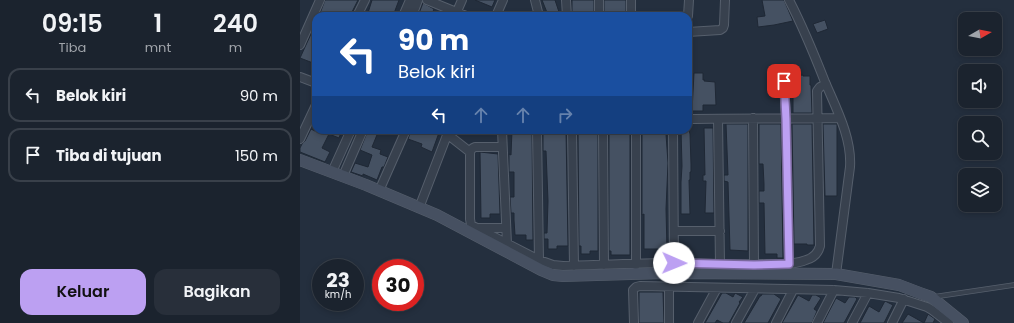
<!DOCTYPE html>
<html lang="id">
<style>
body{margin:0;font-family:Poppins,sans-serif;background:#282f3a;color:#f1f3f6;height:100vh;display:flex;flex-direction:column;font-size:15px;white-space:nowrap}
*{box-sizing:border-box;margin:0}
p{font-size:13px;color:#a0a4aa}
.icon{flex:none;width:22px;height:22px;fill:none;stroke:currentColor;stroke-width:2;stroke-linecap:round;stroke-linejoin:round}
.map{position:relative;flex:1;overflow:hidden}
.panel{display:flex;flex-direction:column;background:#1b232e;width:300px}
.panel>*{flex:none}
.top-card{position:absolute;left:12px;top:12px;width:380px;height:122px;border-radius:12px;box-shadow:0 2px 6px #0003,0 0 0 1px #39404a;background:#1a4fa0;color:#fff;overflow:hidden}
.needle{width:26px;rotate:81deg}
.controls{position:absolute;left:658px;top:12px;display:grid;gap:8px}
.controls a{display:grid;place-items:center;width:44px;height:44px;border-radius:8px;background:#1b232e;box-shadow:0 2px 6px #0003,0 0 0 1px #39404a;font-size:20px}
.speed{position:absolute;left:12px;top:259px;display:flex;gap:8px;font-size:20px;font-weight:700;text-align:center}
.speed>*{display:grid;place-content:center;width:52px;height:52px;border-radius:50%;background:#1b232e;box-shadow:0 2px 6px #0003,0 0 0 1px #39404a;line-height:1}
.speed small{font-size:10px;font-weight:400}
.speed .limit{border:6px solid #d22;background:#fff;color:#111}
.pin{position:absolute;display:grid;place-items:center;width:34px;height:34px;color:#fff;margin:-17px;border-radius:8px;box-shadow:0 2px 6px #0006}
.me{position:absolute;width:44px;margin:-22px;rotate:91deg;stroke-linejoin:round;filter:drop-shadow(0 0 3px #0008)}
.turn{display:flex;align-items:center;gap:14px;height:84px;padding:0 20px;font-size:18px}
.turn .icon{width:52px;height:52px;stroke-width:2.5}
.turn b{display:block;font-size:28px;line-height:34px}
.lanes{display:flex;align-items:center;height:38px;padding:0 20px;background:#0003;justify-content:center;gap:20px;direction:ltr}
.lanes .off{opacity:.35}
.eta{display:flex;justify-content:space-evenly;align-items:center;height:68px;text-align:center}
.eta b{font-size:24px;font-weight:600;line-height:28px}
.cta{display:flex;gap:8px;margin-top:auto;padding:8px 20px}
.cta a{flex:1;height:46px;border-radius:12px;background:#bca0f2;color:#111;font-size:16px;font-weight:600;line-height:46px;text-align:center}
.cta a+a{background:#282f3a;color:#f1f3f6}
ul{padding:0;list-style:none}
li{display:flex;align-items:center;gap:12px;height:54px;margin:0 8px 6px;padding:0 12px;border:2px solid #39404a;border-radius:12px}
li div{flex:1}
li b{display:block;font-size:15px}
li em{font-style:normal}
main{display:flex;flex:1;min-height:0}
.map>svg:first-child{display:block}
.building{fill:#455162;stroke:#1f2835}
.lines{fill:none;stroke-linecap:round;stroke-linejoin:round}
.lane-casing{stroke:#565f6c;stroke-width:5.5}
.street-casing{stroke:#565f6c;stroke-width:10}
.secondary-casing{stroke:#565f6c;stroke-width:12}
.lane{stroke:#38414e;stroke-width:4}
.street{stroke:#38414e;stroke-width:8}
.secondary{stroke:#465061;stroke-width:11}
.route-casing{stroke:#7a689d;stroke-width:10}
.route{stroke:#bca0f2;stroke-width:7}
</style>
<main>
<section class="panel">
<div class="eta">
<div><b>09:15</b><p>Tiba</p></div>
<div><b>1</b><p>mnt</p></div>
<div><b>240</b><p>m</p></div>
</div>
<ul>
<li><svg class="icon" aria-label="left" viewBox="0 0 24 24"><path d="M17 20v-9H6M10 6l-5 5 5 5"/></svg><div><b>Belok kiri</b></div><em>90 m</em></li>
<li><svg class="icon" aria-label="arrive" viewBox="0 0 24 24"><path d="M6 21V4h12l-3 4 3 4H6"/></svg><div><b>Tiba di tujuan</b></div><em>150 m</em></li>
</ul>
<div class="cta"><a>Keluar</a><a>Bagikan</a></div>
</section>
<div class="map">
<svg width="714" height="323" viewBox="0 0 714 323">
<rect width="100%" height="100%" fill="#242f3e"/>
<path class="building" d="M25,0H58L50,16H19Z
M72,0H99L93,16H67Z
M175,0H195L192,7Z
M242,0H255L259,12L248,15Z
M272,0H294V15L287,14V12H272Z
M304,0H326V12L304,13Z
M462,0H484L493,21L474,25L458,27L457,17L465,16Z
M123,3L134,9L132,14L130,13L129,16H118Z
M525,20L528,29L517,33L513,24Z
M16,23V55L13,63L0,58Z
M394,73H403V80H405L404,81L415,82L416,105H403V111H392Z
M503,75V76H510V85H511L512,113H493V76Z
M426,124H448V251L430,250L428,182L424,181V175H428Z
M459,124H481L483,258H477V254H465L464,203H459V191H464V184L463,164H459Z
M492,124H512L514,245H507V244H494Z
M523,124H537V196H525Z
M404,128H413L414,213H405L406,181H403V175H405Z
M11,129L15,131L16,130H42L39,138L29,134L22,148L30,152L25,162L0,152V148L2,144L5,141Z
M68,130H79L72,147L81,150L80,154L88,157L84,167H82L77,180L63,174V176L51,172L55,163L68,167L72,155L60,150Z
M111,130H140L132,152L121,147L122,144L108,139Z
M212,130L232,131L233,240H226V235H215L214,220V213H211L210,197H214V172H209V154L211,155Z
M258,130H266L268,246H257V249H248V239H244V233H247L248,201L246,151H243V132H258Z
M322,130H329V133H330V255H311V251H309V131H322Z
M342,130H358V134H366L368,163L366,209L367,250H358V249H344V214L342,215Z
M381,130H389L390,134L391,164V172H390V180H389L390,214H381V182L382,166Z
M278,132L298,133V251H290V254H281V246H279Z
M180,152L198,154L200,214H190V218H181Z
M339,292H363L364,323H339Z
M422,293H426L433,297L435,293L443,297L439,302L440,303L429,323H423L417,320L415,323H405Z
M462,294H474L481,299L468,323H444L460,296H461Z
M498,295L509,301L512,295H516L521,298L514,309L517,311L512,323H482Z
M549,297H555L557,299L544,323H523L536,298L545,303Z
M585,301L593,305L584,323H560L569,306L579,312Z
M608,314L624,323L628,314L635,319L633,323H602Z"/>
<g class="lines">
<defs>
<path id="lane" d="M633,297L714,285"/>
<path id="street" d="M127,0L166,16
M235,0L239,16
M266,0L267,16
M299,0V16
M489,0C503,27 514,54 525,82C536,108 552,138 550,167L536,274
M57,16L65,0
M103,16L110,0
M112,16L118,0
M155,16L162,0
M196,16L203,0
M331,16V0
M388,16L389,0
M388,32L420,30L423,28L424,25L425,0
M0,45L20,0
M0,77L16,83
M484,81L486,119L489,264
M453,118L454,265
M388,119C439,118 489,119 540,118
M418,119L420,264
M202,130L207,244
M237,130L239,260
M272,130L274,266
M303,130L304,265
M373,130L374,263
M147,134L170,152
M0,139L16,105
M202,147H175C172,148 171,149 170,152V219L171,225L239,260L253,265L263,266C300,265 338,263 376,263C406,263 436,265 467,264C480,264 494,265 506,260C513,258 518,254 520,246L517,91L520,87L526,84
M32,172L51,130
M43,176L63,130
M79,191L106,130
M119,208L149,130
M179,228H206
M374,231H420
M336,265V130
M369,286V323
M334,323L333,290L336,287L340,286L534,290L568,293L599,298L627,307L632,310L649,323
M398,323L417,288
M436,323L455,289
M476,323L493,290
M517,323L534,290
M552,323L568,293
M592,323L604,299"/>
<path id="secondary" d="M0,160L66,185L137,215L209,253L241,270L253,275L263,276L364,273L536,274L599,285L620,293L631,297L663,323"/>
</defs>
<use href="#lane" class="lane-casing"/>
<use href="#street" class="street-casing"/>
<use href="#secondary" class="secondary-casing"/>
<use href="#lane" class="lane"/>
<use href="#street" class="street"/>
<use href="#secondary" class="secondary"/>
</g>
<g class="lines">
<defs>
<path id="route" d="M374,263L454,265L489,264L486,119L484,81"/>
</defs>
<use href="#route" class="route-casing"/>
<use href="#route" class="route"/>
</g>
</svg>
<div class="controls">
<a><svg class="needle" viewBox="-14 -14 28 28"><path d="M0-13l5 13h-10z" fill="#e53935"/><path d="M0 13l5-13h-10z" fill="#a0a4aa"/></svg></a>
<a><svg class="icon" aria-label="sound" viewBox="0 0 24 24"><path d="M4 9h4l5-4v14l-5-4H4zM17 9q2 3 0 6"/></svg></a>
<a><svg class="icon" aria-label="search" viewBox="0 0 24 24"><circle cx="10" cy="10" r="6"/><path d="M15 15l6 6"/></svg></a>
<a><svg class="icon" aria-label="layers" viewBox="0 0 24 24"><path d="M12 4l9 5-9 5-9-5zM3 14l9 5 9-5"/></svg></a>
</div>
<div class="speed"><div>23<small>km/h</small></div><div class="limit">30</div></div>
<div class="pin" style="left:484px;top:81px;background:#d93025"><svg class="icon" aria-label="arrive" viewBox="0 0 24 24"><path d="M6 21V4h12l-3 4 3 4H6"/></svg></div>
<svg class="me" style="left:374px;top:263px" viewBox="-20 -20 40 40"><circle r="19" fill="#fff"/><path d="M0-13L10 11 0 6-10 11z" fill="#bca0f2"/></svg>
<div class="top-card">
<div class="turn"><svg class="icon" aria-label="left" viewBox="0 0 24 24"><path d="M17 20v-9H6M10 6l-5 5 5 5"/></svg><div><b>90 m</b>Belok kiri</div></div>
<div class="lanes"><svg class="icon" aria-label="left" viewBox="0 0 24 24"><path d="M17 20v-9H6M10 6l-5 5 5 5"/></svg><svg class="icon off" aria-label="ahead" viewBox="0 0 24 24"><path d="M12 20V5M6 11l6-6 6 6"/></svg><svg class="icon off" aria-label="ahead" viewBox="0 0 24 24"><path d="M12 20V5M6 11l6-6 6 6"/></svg><svg class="icon off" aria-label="right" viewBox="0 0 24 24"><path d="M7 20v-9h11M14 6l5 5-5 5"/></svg></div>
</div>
</div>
</main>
